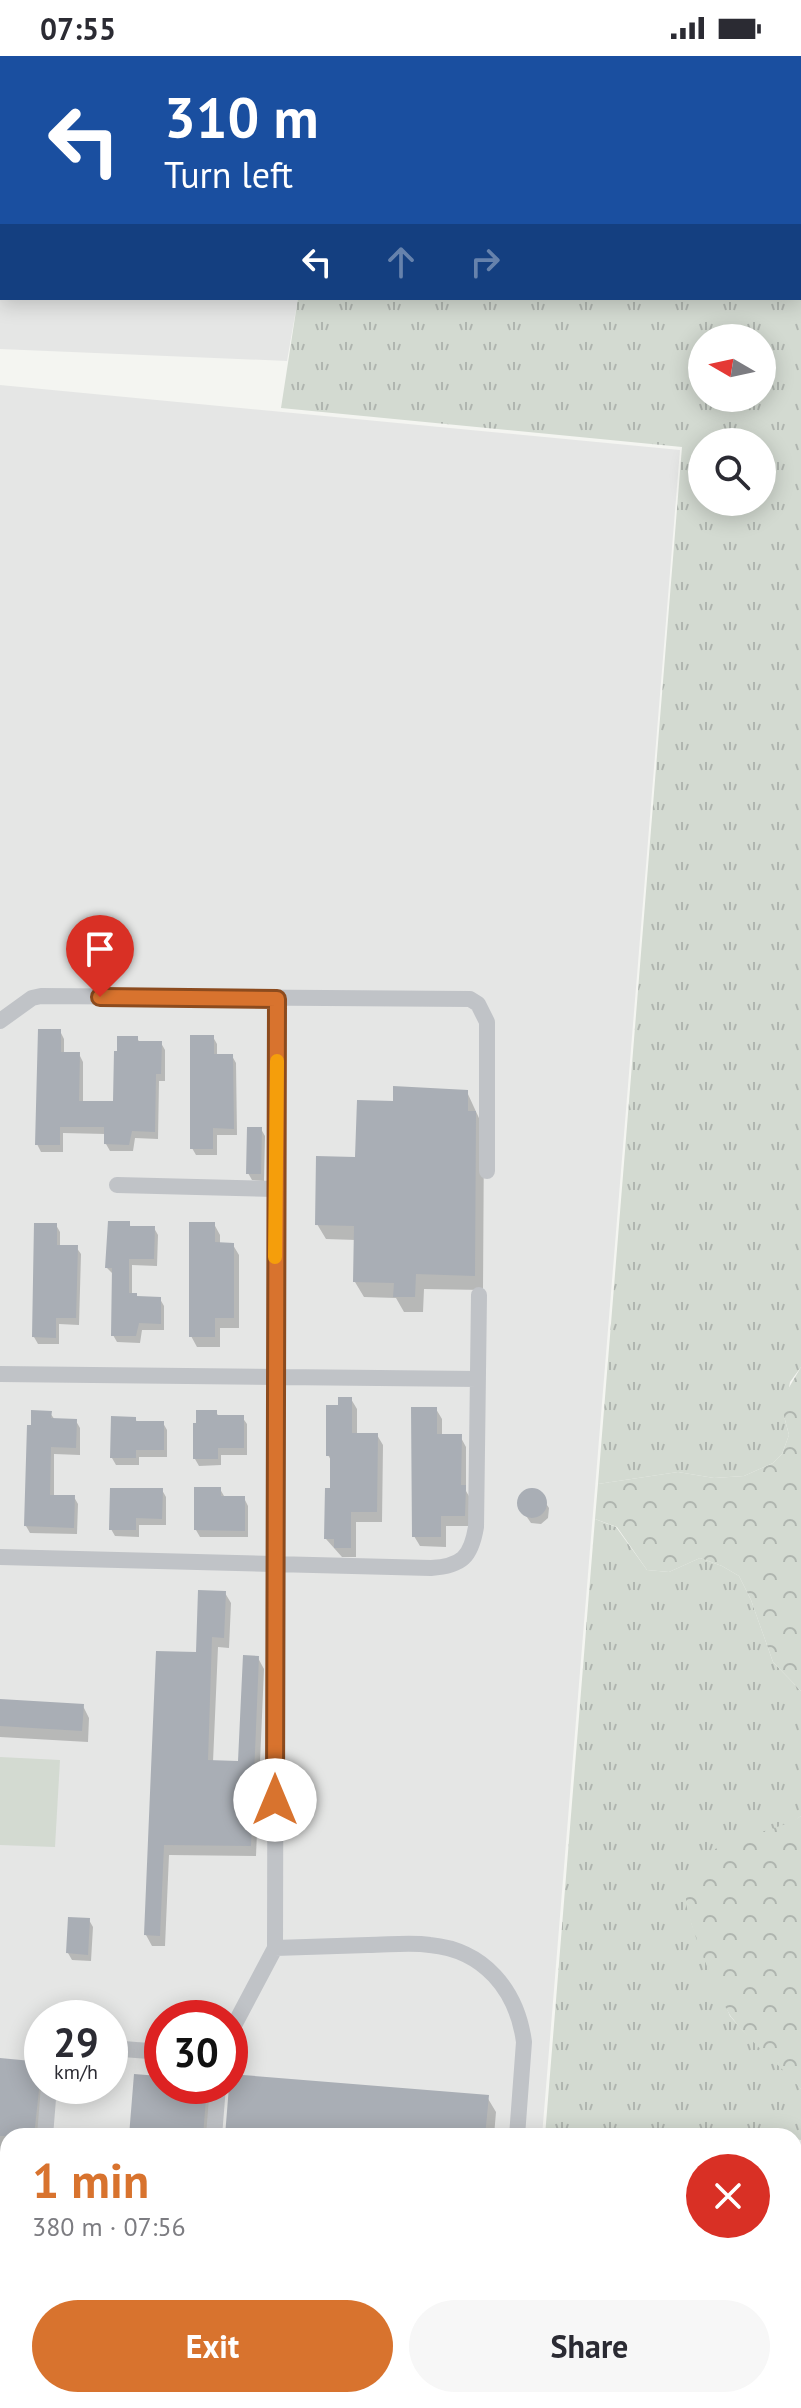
<!DOCTYPE html>
<meta charset="utf-8">
<style>
body{margin:0;font-family:"PT Sans",sans-serif;background:#f7f7f7;color:#2b2b33;height:100vh;display:flex;flex-direction:column;font-size:30px;white-space:nowrap}
*{box-sizing:border-box;margin:0}
p{font-size:26px;color:#7c7c81}
.icon{flex:none;width:44px;height:44px;fill:none;stroke:currentColor;stroke-width:2;stroke-linecap:round;stroke-linejoin:round}
.map{position:relative;flex:1;overflow:hidden}
.side{position:absolute;left:0px;top:2072px;width:802px;height:280px;display:flex;flex-direction:column;background:#fff;border-radius:24px 24px 0 0;box-shadow:0 4px 20px #0003}
.side>*{flex:none}
.guide{position:absolute;left:0px;top:0px;width:802px;height:244px;box-shadow:0 4px 20px #0003;background:#1a4fa0;color:#fff;overflow:hidden}
.needle{width:52px;rotate:279deg}
.tools{position:absolute;left:688px;top:268px;display:grid;gap:16px}
.tools a{display:grid;place-items:center;width:88px;height:88px;border-radius:50%;background:#fff;box-shadow:0 4px 20px #0003;font-size:40px}
.speed{position:absolute;left:24px;top:1944px;display:flex;gap:16px;font-size:40px;font-weight:700;text-align:center}
.speed>*{display:grid;place-content:center;width:104px;height:104px;border-radius:50%;background:#fff;box-shadow:0 4px 20px #0003;line-height:1}
.speed small{font-size:20px;font-weight:400}
.speed .limit{border:12px solid #d22;background:#fff;color:#111}
.pin{position:absolute;display:grid;place-items:center;width:68px;height:68px;color:#fff;margin:-82px -34px;border-radius:50% 50% 50% 0;rotate:-45deg;box-shadow:0 0 8px #0007}
.pin .icon{rotate:45deg}
.me{position:absolute;width:88px;margin:-44px;rotate:0deg;stroke-linejoin:round;filter:drop-shadow(0 0 6px #0008)}
.turn{display:flex;align-items:center;gap:28px;height:168px;padding:0 32px;font-size:36px}
.turn .icon{width:104px;height:104px;stroke-width:2.5}
.turn b{display:block;font-size:56px;line-height:68px}
.lanes{display:flex;align-items:center;height:76px;padding:0 32px;background:#0003;justify-content:center;gap:40px;direction:ltr}
.lanes .off{opacity:.35}
.round{display:grid;place-items:center;flex:none;width:84px;height:84px;border-radius:42px;background:#f7f7f7}
.overview{display:flex;align-items:center;justify-content:space-between;height:136px;padding:0 32px}
h1{font-size:48px;font-weight:600;line-height:60px;color:#d8732e}
.primary-button{display:flex;gap:16px;margin-top:auto;padding:16px 32px}
.primary-button a{flex:1;height:92px;border-radius:48px;background:#d8732e;color:#fff;font-size:32px;font-weight:600;line-height:92px;text-align:center}
.primary-button a+a{background:#f7f7f7;color:#2b2b33}
.status{display:flex;justify-content:space-between;align-items:center;height:56px;padding:0 40px;background:#fff;direction:ltr}
.status svg{height:22px;fill:currentColor}
.map>svg:first-child{display:block}
.built{fill:#e5e6e5;fill-rule:evenodd}
.grass{fill:url(#grass-tufts);fill-rule:evenodd}
.forest{fill:url(#forest-crowns)}
.green{fill:#d3dad1}
.shadow{fill:#0003}
.building{fill:#a9aeb5}
.lines{fill:none;stroke-linecap:round;stroke-linejoin:round}
.street{stroke:#c0c3c7;stroke-width:16}
.route-casing{stroke:#8c4b1e;stroke-width:20}
.route{stroke:#d8732e;stroke-width:14}
.slow{stroke:#f59e0b;stroke-width:14}
</style>
<div class="status"><b>07:55</b><svg viewBox="0 0 49 12"><path d="M0 12V9h3v3zM5 12V6h3v6zM10 12V3h3v9zM15 12V0h3v12zM26 1h20v11H26zM47 4h2v5h-2z"/></svg></div>
<div class="map">
<svg width="801" height="2352" viewBox="0 0 801 2352">
<defs>
<pattern id="grass-tufts" width="24" height="20" patternUnits="userSpaceOnUse" patternTransform="scale(2)"><rect width="24" height="20" fill="#d3dad1"/><path d="M3 7l-1-3M5 7V3M7 7l1-3M15 17l-1-3M17 17v-4M19 17l1-3" fill="none" stroke="#afb5af"/></pattern>
<pattern id="forest-crowns" width="20" height="18" patternUnits="userSpaceOnUse" patternTransform="scale(2)"><rect width="20" height="18" fill="#d3dad1"/><path d="M2 6a3 3 0 1 1 6 0M12 15a3 3 0 1 1 6 0" fill="none" stroke="#afb5af"/></pattern>
</defs>
<rect width="100%" height="100%" fill="#f4f5f1"/>
<path class="built" d="M0,0H492L2,2V242H298L287,305L0,293Z
M0,329L680,394L542,2080H8V2344H520V2352H0ZM42,1962H110V2030H42ZM162,1962H230V2030H162Z"/>
<path class="grass" d="M492,0H801V1311L790,1326L784,1360L789,1379L782,1398L773,1407L744,1420L714,1422L678,1416L598,1428L682,391L281,352L298,242H800V2H492ZM702,282H762V342H702ZM702,386H762V446H702Z
M595,1463L616,1471L647,1514L669,1516L700,1502L722,1510L739,1520L751,1544L773,1606L801,1635V1760L686,1844L692,1869L730,1960L744,1976L782,2010L801,2033V2084L794,2083V2080L744,2076L739,2080H545Z
M524,2344H641L640,2352H523Z"/>
<path class="forest" d="M801,1311V1635L773,1606L751,1544L739,1520L722,1510L700,1502L669,1516L647,1514L617,1471L595,1463L598,1428L678,1416L714,1422L744,1420L773,1407L782,1398L789,1379L784,1360V1340Z
M801,1760V2033C780,2008 752,1989 733,1963C721,1948 686,1863 686,1844C686,1829 700,1806 711,1796C730,1781 779,1775 801,1760Z"/>
<path class="green" d="M0,1701L60,1704L55,1791L0,1789Z"/>
<path class="shadow" d="M60,975L64,983V998H79L83,1006V1047H115L137,982L140,987H161L165,994V1025H159L158,1083L135,1082L133,1095H110L106,1088V1078L63,1077V1096H41L37,1088Z
M213,981L217,988V1000H232L236,1007L237,1079H217V1099H196L192,1092Z
M467,1036L484,1073L483,1234L424,1233L423,1256H404L396,1242L364,1241L355,1226L356,1184L326,1183L317,1168L395,1047Z
M261,1073L265,1080L264,1125L252,1124L248,1117Z
M129,1167L131,1172H154L158,1179L157,1210L132,1209V1239L138,1242L160,1243L164,1250V1274H142L140,1287L117,1286L113,1279V1218L107,1212Z
M214,1168L220,1179V1188L233,1189L239,1199V1272H220V1291H197L191,1280Z
M56,1169L60,1176V1191H76L81,1198L79,1269L59,1268V1288H38L34,1281Z
M351,1343L357,1353V1379H377L383,1389L382,1466H356V1501H342L326,1483L332,1434V1406L328,1399L340,1351Z
M436,1353L442,1363V1380H460L466,1391V1435L470,1442V1470H446V1491L420,1490L414,1480Z
M216,1356L219,1361H242L247,1368V1399H221V1409L199,1410L195,1403Z
M50,1357L55,1364L76,1365L80,1372V1399L54,1398V1441H74L78,1448L77,1478L30,1477L26,1470Z
M135,1363L138,1367H163L167,1374V1401H139V1409H116L112,1402Z
M220,1433L224,1440L244,1442L248,1450V1481H200L196,1474Z
M162,1434L166,1441V1469H139V1481L115,1480L111,1473Z
M529,1435L538,1436L549,1452L548,1462L541,1468L531,1467L520,1451L521,1441Z
M225,1537L231,1547L229,1592L218,1591L213,1706L240,1707L258,1602L264,1613L256,1800L169,1799L165,1890H152L146,1879L198,1599Z
M0,1645L83,1650L89,1662L88,1686L0,1681Z
M89,1864L93,1871L91,1905L72,1904L68,1897Z
M0,2004L42,2008L43,2080H8V2233H0Z
M136,2020L162,2022V2030H210L212,2080H131Z
M487,2041L496,2056L494,2080H227Z
M15,2344H377L376,2352H15Z
M406,2344H452L451,2352H406Z"/>
<path class="building" d="M38,973H61V996H80L79,1045H113L114,995H117V980H138V985H162L161,1018H156L155,1076L132,1075L129,1089L104,1088V1071H60V1089H35Z
M190,979H214V998H233L234,1073L213,1072V1093H190Z
M393,1030L468,1034V1055H476L475,1220L416,1218L415,1241H393L394,1227L353,1226L354,1170L315,1169L316,1100L355,1101L357,1044L393,1045Z
M247,1071H262L261,1118H246Z
M108,1165H130V1170H155L154,1203H129V1237H137V1240L161,1241V1268L139,1267L136,1280H111L112,1212H105Z
M189,1166H215V1186L234,1187V1262H215V1281H189Z
M34,1167H57V1189H78L76,1262H56V1282L32,1281Z
M338,1341H352V1377H378L377,1456H351V1492H334V1483H324L325,1432H330V1400H326V1349H338Z
M411,1351H437V1378H462L461,1429H466L465,1460H441V1481H412Z
M31,1354L52,1355L51,1362L77,1363L76,1392L51,1391L50,1439H75L74,1472L24,1470L27,1369H31Z
M196,1354H217V1359H244V1392H218V1403H193V1367H196Z
M111,1360L136,1361V1365H164V1394H136V1402H110Z
M194,1431H221V1440H245V1475L194,1474Z
M110,1432H163L162,1463L136,1462V1474H109Z
M517 1447a15 15 0 1 1 30 0a15 15 0 1 1-30 0Z
M198,1534L226,1535L224,1582L212,1581L208,1704L238,1705L243,1599L259,1600L251,1790L164,1789L160,1880L144,1879L156,1595L196,1596Z
M0,1643L84,1648L82,1675L0,1670Z
M68,1861L90,1862L88,1899L66,1897Z
M0,2002L42,2006L34,2080H0Z
M134,2018L159,2020L158,2030H207L203,2080H129Z
M230,2018L489,2039L485,2080H225Z"/>
<g class="lines">
<path class="street" d="M0,965L32,942L41,940L470,943L478,948L487,966V1115
M117,1129L275,1133
M0,1318L478,1323
M0,1501L431,1512C462,1510 471,1501 476,1471L479,1239
M275,1892C306,1891 337,1890 368,1889C388,1889 410,1886 430,1889C484,1894 517,1934 524,1986L517,2080
M230,1977L275,1892L277,943
M110,1992L162,1996
M45,2080L49,2030
M214,2080L218,2030
M0,2254H8
M495,2352V2344"/>
</g>
<g class="lines">
<defs>
<path id="route" d="M100,941L277,943L275,1744"/>
</defs>
<use href="#route" class="route-casing"/>
<use href="#route" class="route"/>
<path class="slow" d="M275,1201L277,1005"/>
</g>
</svg>
<div class="tools">
<a><svg class="needle" viewBox="-14 -14 28 28"><path d="M0-13l5 13h-10z" fill="#e53935"/><path d="M0 13l5-13h-10z" fill="#7c7c81"/></svg></a>
<a><svg class="icon" aria-label="search" viewBox="0 0 24 24"><circle cx="10" cy="10" r="6"/><path d="M15 15l6 6"/></svg></a>
</div>
<div class="speed"><div>29<small>km/h</small></div><div class="limit">30</div></div>
<div class="pin" style="left:100px;top:941px;background:#d93025"><svg class="icon" aria-label="arrive" viewBox="0 0 24 24"><path d="M6 21V4h12l-3 4 3 4H6"/></svg></div>
<svg class="me" style="left:275px;top:1744px" viewBox="-20 -20 40 40"><circle r="19" fill="#fff"/><path d="M0-13L10 11 0 6-10 11z" fill="#d8732e"/></svg>
<div class="guide">
<div class="turn"><svg class="icon" aria-label="left" viewBox="0 0 24 24"><path d="M17 20v-9H6M10 6l-5 5 5 5"/></svg><div><b>310 m</b>Turn left</div></div>
<div class="lanes"><svg class="icon" aria-label="left" viewBox="0 0 24 24"><path d="M17 20v-9H6M10 6l-5 5 5 5"/></svg><svg class="icon off" aria-label="ahead" viewBox="0 0 24 24"><path d="M12 20V5M6 11l6-6 6 6"/></svg><svg class="icon off" aria-label="right" viewBox="0 0 24 24"><path d="M7 20v-9h11M14 6l5 5-5 5"/></svg></div>
</div>
<section class="side">
<div class="overview"><div><h1>1 min</h1><p>380 m · 07:56</p></div><a class="round" style="background:#d93025;color:#fff"><svg class="icon" aria-label="close" viewBox="0 0 24 24"><path d="M6 6l12 12M18 6L6 18"/></svg></a></div>
<div class="primary-button"><a>Exit</a><a>Share</a></div>
</section>
</div>
